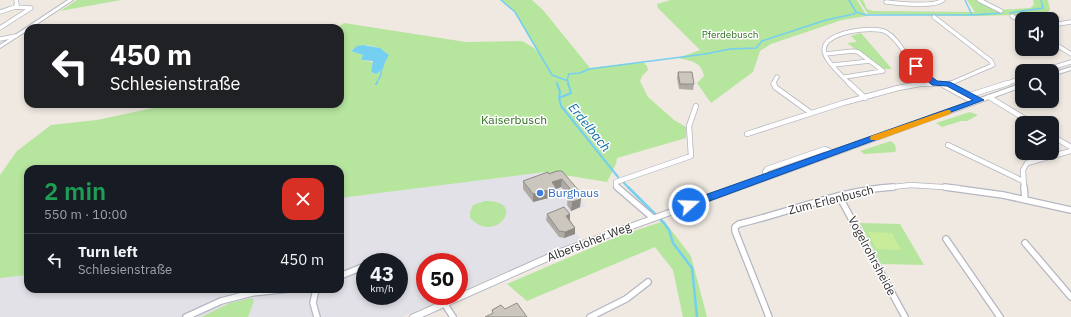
<!DOCTYPE html>
<meta charset="utf-8">
<style>
body{margin:0;font-family:"IBM Plex Sans",sans-serif;background:#20242c;color:#f1f3f6;height:100vh;display:flex;flex-direction:column;font-size:15px;white-space:nowrap}
*{box-sizing:border-box;margin:0}
p{font-size:13px;color:#9ea1a6}
.icon{flex:none;width:22px;height:22px;fill:none;stroke:currentColor;stroke-width:2;stroke-linecap:round;stroke-linejoin:round}
.map{position:relative;flex:1;overflow:hidden}
.sheet{position:absolute;left:24px;top:165px;width:320px;height:128px;display:flex;flex-direction:column;background:#171b24;border-radius:12px;box-shadow:0 2px 6px #0003}
.sheet>*{flex:none}
.hud{position:absolute;left:24px;top:24px;width:320px;height:84px;border-radius:12px;box-shadow:0 2px 6px #0003;background:#202124;color:#fff;overflow:hidden}
.fabs{position:absolute;left:1015px;top:12px;display:grid;gap:8px}
.fabs a{display:grid;place-items:center;width:44px;height:44px;border-radius:8px;background:#171b24;box-shadow:0 2px 6px #0003;font-size:20px}
.speed{position:absolute;left:356px;top:253px;display:flex;gap:8px;font-size:20px;font-weight:700;text-align:center}
.speed>*{display:grid;place-content:center;width:52px;height:52px;border-radius:50%;background:#171b24;box-shadow:0 2px 6px #0003;line-height:1}
.speed small{font-size:10px;font-weight:400}
.speed .limit{border:6px solid #d22;background:#fff;color:#111}
.pin{position:absolute;display:grid;place-items:center;width:34px;height:34px;color:#fff;margin:-17px;border-radius:8px;box-shadow:0 2px 6px #0006}
.me{position:absolute;width:44px;margin:-22px;rotate:70deg;stroke-linejoin:round;filter:drop-shadow(0 0 3px #0008)}
.turn{display:flex;align-items:center;gap:14px;height:84px;padding:0 20px;font-size:18px}
.turn .icon{width:52px;height:52px;stroke-width:2.5}
.turn b{display:block;font-size:28px;line-height:34px}
.round{display:grid;place-items:center;flex:none;width:42px;height:42px;border-radius:12px;background:#20242c}
.head{display:flex;align-items:center;justify-content:space-between;height:68px;padding:0 20px}
h1{font-size:24px;font-weight:600;line-height:30px;color:#1e9e55}
ul{padding:0;list-style:none}
li{display:flex;align-items:center;gap:12px;height:52px;padding:0 20px;border-top:1px solid #363941}
li div{flex:1}
li b{display:block;font-size:15px}
li em{font-style:normal}
.map>svg:first-child{display:block}
.industrial{fill:#e3e1e8;fill-rule:evenodd}
.green{fill:#b6e59e;fill-rule:evenodd}
.pitch{fill:#c9ec9a}
.water{fill:#75cff0}
.lines{fill:none;stroke-linecap:round;stroke-linejoin:round}
.stream-far2{stroke:#75cff0;stroke-width:1.5}
.stream-far1{stroke:#75cff0;stroke-width:2}
.stream{stroke:#75cff0;stroke-width:2.5}
.minor-far2-casing{stroke:#b4b7c1;stroke-width:5}
.minor-far1-casing{stroke:#b4b7c1;stroke-width:6}
.minor-casing{stroke:#b4b7c1;stroke-width:8}
.secondary-casing{stroke:#b4b7c1;stroke-width:2}
.minor-far2{stroke:#fff;stroke-width:3.5}
.minor-far1{stroke:#fff;stroke-width:4.5}
.minor{stroke:#fff;stroke-width:5.5}
.secondary{fill:#fff;fill-rule:evenodd}
.wall{fill:#afaba4}
.shaded-wall{fill:#8e8b86}
.building{fill:#cbc7bf;stroke:#8e8b86}
.route{fill:#1a73e8;stroke:#114b97}
.slow{fill:#f59e0b}
.shop-dot{fill:#3f7fe0;stroke:#fff;stroke-width:1.5}
.labels{text-anchor:middle;stroke-width:3;stroke-linejoin:round;paint-order:stroke}
.far-park-label{font-size:10px;fill:#2c6e1b;stroke:#fff}
.park-label{font-size:12px;fill:#2c6e1b;stroke:#fff}
.shop-label{font-size:12px;fill:#366cbe;stroke:#fff;text-anchor:start}
.street-label{font-size:12px;fill:#2e2e2e;stroke:#fff}
.water-label{font-size:13px;font-style:italic;fill:#0d6fa3;stroke:#fff}
</style>
<div class="map">
<svg width="1071" height="317" viewBox="0 0 1071 317">
<rect width="100%" height="100%" fill="#efe9e1"/>
<path class="industrial" d="M545,172L559,173L586,206L566,214L571,221L568,223L581,239L459,292V262H425V296H450L402,317H0V278L28,275V289H340V198ZM365,262H399V296H365Z"/>
<path class="green" d="M77,0H121L60,11Z
M500,0H532L543,10L590,68L643,62L647,66L648,70L642,76L640,81L648,97L674,120L686,127V138L617,158L616,164L607,182L545,172L340,198V169H28V275L0,278V175L17,151L51,125L97,120L153,108V104H340V28H337L344,23L466,42L522,41L534,48L541,56L514,11ZM361,45C371,45 381,47 389,55L384,62L383,69L376,74L371,72L373,62L361,60L363,55L351,50Z
M671,0H857L867,16L842,20L771,44L760,51L753,72L711,103L697,83L704,76C701,61 691,61 678,58L700,50L658,8L657,4Z
M859,0H863L867,9L873,11L975,12L967,0H977L998,10L1030,8L1034,5L1033,0H1048L1050,10L1046,13L1014,15L980,16L868,14Z
M861,33L892,69H883L847,43L857,42L851,36Z
M970,112L978,115L967,121H961L942,127L936,123Z
M891,141L895,145L896,150L895,152L864,154L860,151Z
M485,201C528,199 497,246 470,218V212L473,205Z
M664,221L691,256L707,317H683L673,270L655,247L527,301L507,284L619,236Z
M860,223L900,224L924,265L881,264Z
M252,298L254,301L248,317H201L230,303Z"/>
<path class="pitch" d="M868,232L892,233L901,250L876,249Z"/>
<path class="water" d="M363,45L380,48L389,55L385,62L383,69L376,74L371,72L373,61L361,60L363,55L351,51L357,46Z"/>
<g class="lines">
<path class="stream-far2" d="M501,0L515,12L552,75L568,81V84
M849,0L856,12
M965,0L972,15
M1010,13L1043,8L1041,0
M567,80L569,74L580,73L589,69L705,54L730,49L756,48L762,41L826,20L854,14L856,12L866,15H972L1002,13
M376,84L381,75V70"/>
<path class="stream-far1" d="M557,83L560,92L559,98
M568,83L571,93L559,98L561,106L618,177
M376,84L377,83
M623,182L629,188"/>
<path class="stream" d="M628,187L664,223L669,230L673,243L692,268L697,317"/>
<defs>
<path id="minor-far2" d="M979,0L1001,11
M886,2C899,3 934,8 943,0
M0,12L15,7
M1012,16L1022,22
M934,17L991,61L993,65L949,84
M1052,25L1071,22
M0,28L31,8L15,7L17,4L16,0
M0,39L16,36
M1052,42L1071,54
M825,54L853,51L858,52L883,71L845,77
M833,65L870,61
M1042,71L1071,62
M773,84L777,77
M850,84C843,77 824,60 824,50C824,31 874,26 886,32C897,38 903,51 910,60C917,69 926,76 935,83
M1005,84L1022,78"/>
<path id="minor-far1" d="M774,83L775,87L811,113
M849,83L865,98
M948,84L951,83
M943,85L974,102
M970,95L1008,83
M989,97L1032,123
M747,134L843,103L898,88L920,84H948L980,100
M1052,136L1071,147
M948,145L1023,181
M769,176L765,172L767,169L825,149L834,153
M618,188L616,186V182L691,156L689,126L696,106
M883,188L911,185L958,188
M1024,188L1023,170L1027,163L1071,151"/>
<path id="minor" d="M617,187L653,218
M945,187L1003,195L1071,210
M1024,187L1025,199
M839,196L905,317
M946,239L1000,317
M1025,243L1071,297
M340,276L365,266
M316,289L313,303L317,317
M444,303L453,317
M186,317L221,301L252,293L289,289
M590,317L626,299L648,282
M769,317L735,231V227L739,224C791,212 840,190 893,187"/>
<path id="secondary" d="M68,0H73L31,28H28V30L0,48V45Z
M1071,67V70L1052,76V73Z
M1022,83V87L566,253L422,317H410L411,315L454,296H459V294L560,249Z"/>
</defs>
<use href="#minor-far2" class="minor-far2-casing"/>
<use href="#minor-far1" class="minor-far1-casing"/>
<use href="#minor" class="minor-casing"/>
<use href="#secondary" class="secondary-casing"/>
<use href="#minor-far2" class="minor-far2"/>
<use href="#minor-far1" class="minor-far1"/>
<use href="#minor" class="minor"/>
<use href="#secondary" class="secondary"/>
</g>
<path class="wall" d="M678,72L694,84L693,90L679,89L677,78Z
M557,171L580,192V207L571,211L567,205L568,195L561,187L556,189V196L533,202L523,189V181Z
M547,214H570V220L575,228V234L564,238L559,237L546,220Z"/>
<path class="shaded-wall" d="M562,179L561,187L556,189V196L533,202V194L552,182Z
M580,192V199H581L580,207L571,211L572,202L577,194Z
M570,214V221L566,216Z
M575,228V234L564,238L565,232Z
M399,295V297L384,302L383,298L389,296H399Z"/>
<path class="building" d="M678,72H692L694,84H680Z
M557,171H562L580,192L577,194L581,199L572,202L567,197L570,196L568,193L572,191L562,179L552,182L556,188L533,194L523,181L548,172L549,174Z
M564,207L570,214L566,216L575,228L565,232L559,231L547,214Z
M382,296H389L383,298Z
M517,303L527,317H485L493,313L492,310L501,305L505,309Z"/>
<path class="route" d="M916,64L937,81L950,82L984,100L693,207H685L684,205L685,202L973,100L947,86L932,85L913,68L912,66Z"/>
<path class="slow" d="M947,110H950L951,112L950,114L878,140H871L870,138L871,136Z"/>
<circle class="shop-dot" cx="540" cy="193" r="4"/>
<g class="labels">
<g class="far-park-label">
<text x="730" y="38">Pferdebusch</text>
</g>
<g class="park-label">
<text x="514" y="124">Kaiserbusch</text>
</g>
<g class="shop-label">
<text x="548" y="197">Burghaus</text>
</g>
<g class="street-label">
<text transform="translate(831 200) rotate(-14)" y="4">Zum Erlenbusch</text>
<text transform="translate(589 242) rotate(-21)" y="4">Albersloher Weg</text>
<text transform="translate(872 256) rotate(62)" y="4">Vogelrohrsheide</text>
</g>
<g class="water-label">
<text transform="translate(590 127) rotate(51)" y="5">Erdelbach</text>
</g>
</g>
</svg>
<div class="fabs">
<a><svg class="icon" aria-label="sound" viewBox="0 0 24 24"><path d="M4 9h4l5-4v14l-5-4H4zM17 9q2 3 0 6"/></svg></a>
<a><svg class="icon" aria-label="search" viewBox="0 0 24 24"><circle cx="10" cy="10" r="6"/><path d="M15 15l6 6"/></svg></a>
<a><svg class="icon" aria-label="layers" viewBox="0 0 24 24"><path d="M12 4l9 5-9 5-9-5zM3 14l9 5 9-5"/></svg></a>
</div>
<div class="speed"><div>43<small>km/h</small></div><div class="limit">50</div></div>
<div class="pin" style="left:916px;top:66px;background:#d93025"><svg class="icon" aria-label="arrive" viewBox="0 0 24 24"><path d="M6 21V4h12l-3 4 3 4H6"/></svg></div>
<svg class="me" style="left:689px;top:205px" viewBox="-20 -20 40 40"><circle r="17" fill="#1a73e8" stroke="#fff" stroke-width="3"/><path d="M0-11L8 9 0 5-8 9z" fill="#fff"/></svg>
<div class="hud">
<div class="turn"><svg class="icon" aria-label="left" viewBox="0 0 24 24"><path d="M17 20v-9H6M10 6l-5 5 5 5"/></svg><div><b>450 m</b>Schlesienstraße</div></div>
</div>
<section class="sheet">
<div class="head"><div><h1>2 min</h1><p>550 m · 10:00</p></div><a class="round" style="background:#d93025;color:#fff"><svg class="icon" aria-label="close" viewBox="0 0 24 24"><path d="M6 6l12 12M18 6L6 18"/></svg></a></div>
<ul>
<li><svg class="icon" aria-label="left" viewBox="0 0 24 24"><path d="M17 20v-9H6M10 6l-5 5 5 5"/></svg><div><b>Turn left</b><p>Schlesienstraße</p></div><em>450 m</em></li>
</ul>
</section>
</div>
